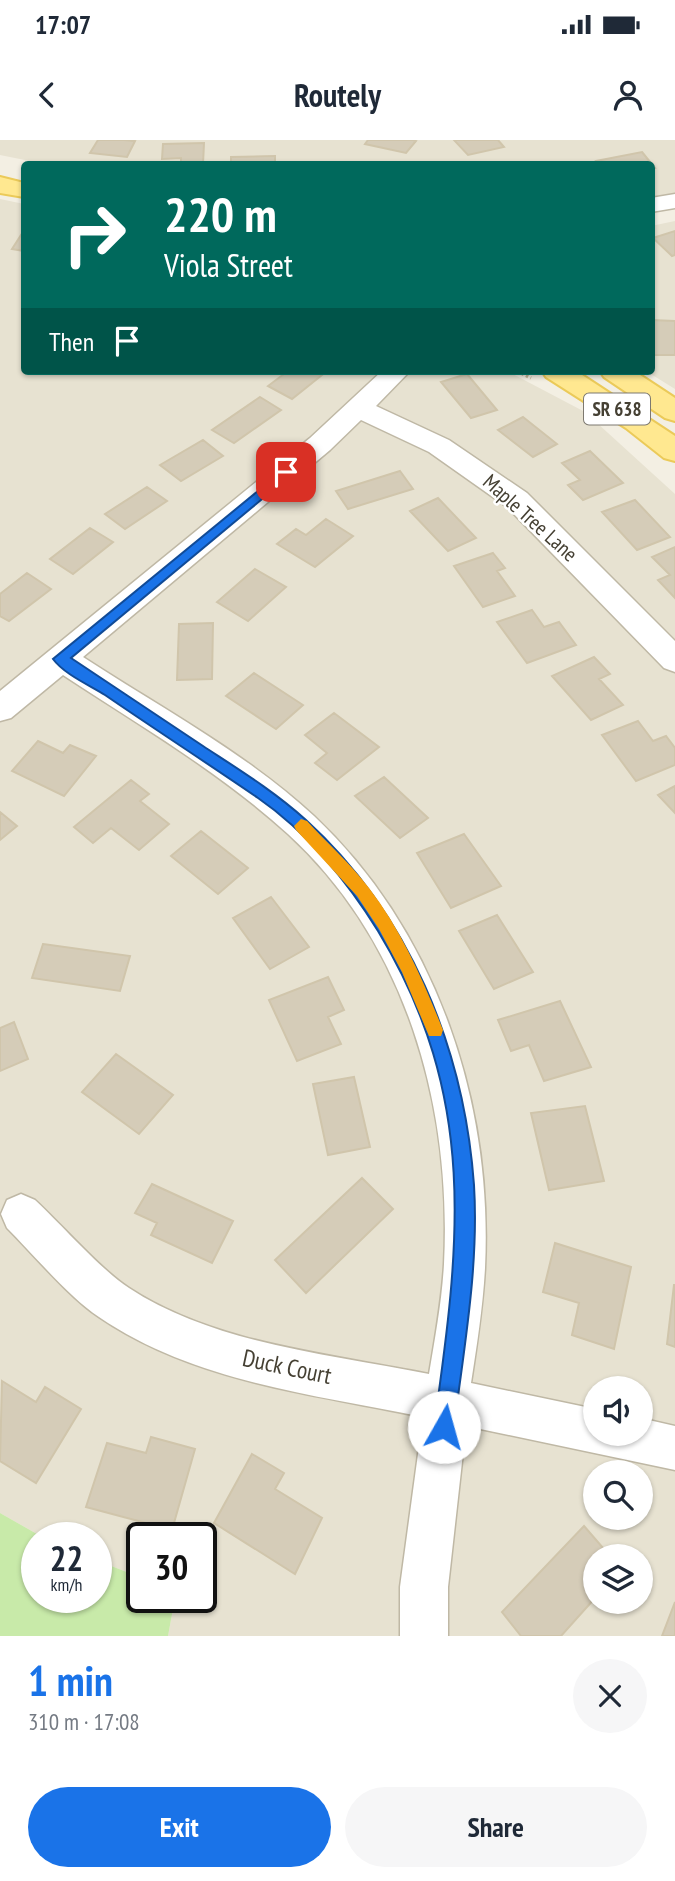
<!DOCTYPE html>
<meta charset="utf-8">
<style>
body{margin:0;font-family:"PT Sans Narrow",sans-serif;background:#f6f6f7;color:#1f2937;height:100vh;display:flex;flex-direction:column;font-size:26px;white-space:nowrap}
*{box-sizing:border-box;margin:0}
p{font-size:23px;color:#747a83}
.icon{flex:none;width:38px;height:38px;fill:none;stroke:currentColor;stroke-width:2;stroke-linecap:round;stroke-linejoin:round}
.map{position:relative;height:1496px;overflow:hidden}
.details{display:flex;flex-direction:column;background:#fff;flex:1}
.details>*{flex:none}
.hud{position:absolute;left:21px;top:21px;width:634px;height:214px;border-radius:7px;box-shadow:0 2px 5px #0004;background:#00695c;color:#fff;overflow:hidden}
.tools{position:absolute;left:583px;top:1236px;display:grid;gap:14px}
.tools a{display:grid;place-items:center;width:70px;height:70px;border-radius:50%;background:#fff;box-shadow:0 2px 5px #0004;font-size:35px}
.speed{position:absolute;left:21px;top:1382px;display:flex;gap:14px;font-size:35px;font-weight:700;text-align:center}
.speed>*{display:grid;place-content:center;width:91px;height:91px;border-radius:50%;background:#fff;box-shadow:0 2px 5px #0004;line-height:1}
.speed small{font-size:18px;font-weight:400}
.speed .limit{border:4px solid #111;border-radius:10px;background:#fff;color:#111}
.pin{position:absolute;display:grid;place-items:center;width:60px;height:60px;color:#fff;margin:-30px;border-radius:14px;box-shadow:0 4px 10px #0006}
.me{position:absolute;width:77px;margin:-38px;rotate:7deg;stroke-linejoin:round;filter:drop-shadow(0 0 5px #0008)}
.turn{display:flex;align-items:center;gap:24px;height:147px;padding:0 28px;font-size:32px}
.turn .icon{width:91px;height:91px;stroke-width:2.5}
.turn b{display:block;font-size:49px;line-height:60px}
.then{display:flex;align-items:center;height:66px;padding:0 28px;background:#0003;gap:14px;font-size:26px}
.round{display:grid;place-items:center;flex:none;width:74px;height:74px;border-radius:37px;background:#f6f6f7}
.headline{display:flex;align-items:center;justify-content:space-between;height:119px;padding:0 28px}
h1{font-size:42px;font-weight:600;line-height:52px;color:#1a73e8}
.primary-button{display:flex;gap:14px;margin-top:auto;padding:14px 28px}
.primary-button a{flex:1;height:80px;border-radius:42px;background:#1a73e8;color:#fff;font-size:28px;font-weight:600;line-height:80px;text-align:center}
.primary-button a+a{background:#f6f6f7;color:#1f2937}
.status{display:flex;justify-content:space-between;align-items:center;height:49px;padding:0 35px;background:#fff;direction:ltr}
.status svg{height:19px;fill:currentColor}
header{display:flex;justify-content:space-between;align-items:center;height:91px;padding:0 28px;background:#fff;font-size:32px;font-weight:600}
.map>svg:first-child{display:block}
.residential{fill:#e7e2d1;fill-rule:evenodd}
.green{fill:#c8eaa9}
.building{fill:#d5ccb8;stroke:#d0c5ab;stroke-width:2}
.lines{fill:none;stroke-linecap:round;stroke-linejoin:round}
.street-casing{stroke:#bfb8a5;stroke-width:3}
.primary-casing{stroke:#ebca59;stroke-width:4}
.path{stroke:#c2b596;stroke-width:3.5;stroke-dasharray:2.5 2.5;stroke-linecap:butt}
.street{fill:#fff;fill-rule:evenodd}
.primary{fill:#ffe890;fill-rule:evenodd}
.route{fill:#1a73e8;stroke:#114b97;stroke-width:2}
.slow{fill:#f59e0b}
.labels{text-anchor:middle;stroke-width:5;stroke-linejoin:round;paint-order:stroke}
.shield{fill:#fff;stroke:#7d7970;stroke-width:2}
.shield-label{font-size:19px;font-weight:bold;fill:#454033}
.street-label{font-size:21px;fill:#454033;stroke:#fff}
.near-street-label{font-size:24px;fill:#454033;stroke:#fff}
</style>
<div class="status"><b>17:07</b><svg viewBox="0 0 49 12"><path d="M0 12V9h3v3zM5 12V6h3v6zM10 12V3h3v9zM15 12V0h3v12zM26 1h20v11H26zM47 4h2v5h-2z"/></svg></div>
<header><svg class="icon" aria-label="back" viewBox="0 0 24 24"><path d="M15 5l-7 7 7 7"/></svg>Routely<svg class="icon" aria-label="person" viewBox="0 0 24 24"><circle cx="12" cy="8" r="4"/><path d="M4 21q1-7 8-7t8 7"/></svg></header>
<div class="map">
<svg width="675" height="1496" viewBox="0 0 675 1496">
<rect width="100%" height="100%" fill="#f3efe3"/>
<path class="residential" d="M0,0H675V53L651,57V24H45L0,15Z
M0,59L24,64V231H507L585,272L675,354V1496H168L175,1458H201V1398H142V1438L96,1420V1398H44L0,1373ZM595,1248H640V1293H595ZM595,1332H640V1377H595ZM595,1416H640V1461H595Z
M675,81V249L646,231H651V86Z"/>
<path class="green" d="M0,1373L44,1398H37V1458H96V1420L142,1438V1458H175L168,1496H0Z"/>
<path class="building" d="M98,0H124L135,1L127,17L90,13Z
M368,0H413L416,1L406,13L365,4Z
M454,0H498L504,7L468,15Z
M204,3L203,24H181V18L162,19L163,4Z
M642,12L655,28L651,29V24H598L596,21Z
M275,16V24H231V17Z
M675,91V115L672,116L653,98Z
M23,92L24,111L12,109Z
M651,180L675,181V215H653Z
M288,231H327L292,259L268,246Z
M467,234L497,270L471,278L441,242Z
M260,257L281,270L234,303L212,290Z
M523,277L557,304L533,317L498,290Z
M203,300L223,316L181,341L160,325Z
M590,311L623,343L583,360L568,345L580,340L562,323Z
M400,331L413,349L348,369L336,351Z
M147,347L167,361L125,389L105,374Z
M438,358L476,398L448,411L410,371Z
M635,360L670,397L637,410L602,372Z
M326,379L353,396L315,427L277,404L296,389L306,395Z
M90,388L113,402L73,434L50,419Z
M675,407V458L658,440L670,435L652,417Z
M493,413L505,428L497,431L515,456L483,467L454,426Z
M255,429L286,447L248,481L217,462Z
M27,433L51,449L9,481L0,476V454Z
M532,470L544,487L559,482L576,505L527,523L497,482Z
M213,483L212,539L177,540L179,484Z
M594,517L610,534L599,539L623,565L591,580L552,536Z
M254,533L303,565L276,589L226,556Z
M334,573L379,607L337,640L315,623L327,613L305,595Z
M638,581L653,601L666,596L675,608V625L636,641L602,595Z
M38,601L63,613L70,605L96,616L64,656L12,631Z
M384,637L428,678L400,698L355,656Z
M131,640L149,654L140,661L169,684L139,710L111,688L93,703L74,687Z
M675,646V673L658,655Z
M0,672L17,686L0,700Z
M201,691L248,728L218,754L171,716Z
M464,694L501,746L451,768L417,713Z
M271,757L309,807L270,829L233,778Z
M497,775L533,832L494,849L459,791Z
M43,804L130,816L120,851L32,838Z
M328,837L344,870L328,877L341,904L297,921L269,860Z
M560,861L591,927L544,941L529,905L511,911L498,880Z
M14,882L28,919L0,931V888Z
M116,914L173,955L139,994L82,952Z
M354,937L370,1007L328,1015L313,944Z
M585,966L604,1041L549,1050L531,973Z
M362,1038L393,1069L306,1153L275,1120Z
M152,1044L233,1081L212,1123L151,1095L157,1083L135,1073Z
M555,1103L631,1127L614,1209L572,1195L579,1163L543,1152Z
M674,1145H675V1207L667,1204Z
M2,1241L36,1262L45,1247L81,1269L36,1343L0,1321Z
M151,1297L195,1309L172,1390L86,1367L107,1303L146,1313Z
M252,1314L284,1333L275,1349L322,1378L295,1434L214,1383Z
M584,1386L610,1416H595V1458L561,1496H521L502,1472Z
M675,1462V1496H662Z"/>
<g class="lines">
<defs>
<path id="street" d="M675,54V68L651,72V58Z
M382,231H410L376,266L449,300L527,353L675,501V532L664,528L507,367L429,312L361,280L330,310L83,517C161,568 246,613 314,676C436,791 493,962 485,1128C483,1166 477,1205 471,1243L595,1269V1293H640V1278L675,1286V1330L466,1286L448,1447V1496H400V1447L423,1277C313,1254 194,1242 99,1177C70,1158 33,1114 7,1088L1,1074L7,1060L21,1054L35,1060C62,1085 100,1129 129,1148C214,1204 330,1214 429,1234C435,1198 442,1161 444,1124C452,967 407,803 288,694C220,632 139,585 63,535L11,578L0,581V551L310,298Z"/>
<path id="primary" d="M0,37L24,43V57L0,53Z
M542,231H576L675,296V321L664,318L626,288L546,237Z
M600,231H634L675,258V281L665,278L604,237Z"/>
</defs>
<use href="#street" class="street-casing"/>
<use href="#primary" class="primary-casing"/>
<path class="path" d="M517,231L531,238"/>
<use href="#street" class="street"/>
<use href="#primary" class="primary"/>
</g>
<path class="route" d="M286,328L291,329V335L71,518C115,547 159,577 203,606C238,629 274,651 306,680C409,774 464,907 474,1045C479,1126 464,1207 454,1287L451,1294L444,1297L436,1294L434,1287C460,1103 479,958 378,791C348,742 306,691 258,658C207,623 156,590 105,555C89,545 64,534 53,519Z"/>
<path class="slow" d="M301,679L307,681C327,703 351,724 369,748C402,791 423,840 443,890L441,896H429L402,832L379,789L357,756L296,690L294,686Z"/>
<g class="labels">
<rect class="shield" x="584" y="253.5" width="66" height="31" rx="5"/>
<g class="shield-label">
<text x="617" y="276">SR 638</text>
</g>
<g class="street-label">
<text transform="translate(530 378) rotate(42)" y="7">Maple Tree Lane</text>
</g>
<g class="near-street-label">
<text transform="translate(287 1227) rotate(12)" y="8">Duck Court</text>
</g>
</g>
</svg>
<div class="tools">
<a><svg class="icon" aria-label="sound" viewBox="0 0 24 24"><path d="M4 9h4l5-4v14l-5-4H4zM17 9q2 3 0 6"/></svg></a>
<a><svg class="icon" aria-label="search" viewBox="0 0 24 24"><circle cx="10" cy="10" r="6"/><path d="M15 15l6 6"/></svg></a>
<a><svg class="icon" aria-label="layers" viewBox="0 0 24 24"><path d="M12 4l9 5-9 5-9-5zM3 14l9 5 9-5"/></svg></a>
</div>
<div class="speed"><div>22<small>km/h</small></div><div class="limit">30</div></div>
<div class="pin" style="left:286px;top:332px;background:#d93025"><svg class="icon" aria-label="arrive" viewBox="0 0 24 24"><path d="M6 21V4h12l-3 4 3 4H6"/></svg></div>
<svg class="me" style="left:444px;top:1287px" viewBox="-20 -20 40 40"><circle r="19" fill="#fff"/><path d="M0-13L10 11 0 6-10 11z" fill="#1a73e8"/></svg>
<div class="hud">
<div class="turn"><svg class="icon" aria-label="right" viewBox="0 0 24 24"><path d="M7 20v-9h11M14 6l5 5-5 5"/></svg><div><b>220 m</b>Viola Street</div></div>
<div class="then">Then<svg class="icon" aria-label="arrive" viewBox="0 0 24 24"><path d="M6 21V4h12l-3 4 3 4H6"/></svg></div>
</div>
</div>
<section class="details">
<div class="headline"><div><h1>1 min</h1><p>310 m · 17:08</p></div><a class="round"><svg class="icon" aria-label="close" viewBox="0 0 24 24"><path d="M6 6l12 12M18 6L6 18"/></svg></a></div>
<div class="primary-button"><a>Exit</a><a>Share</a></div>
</section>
